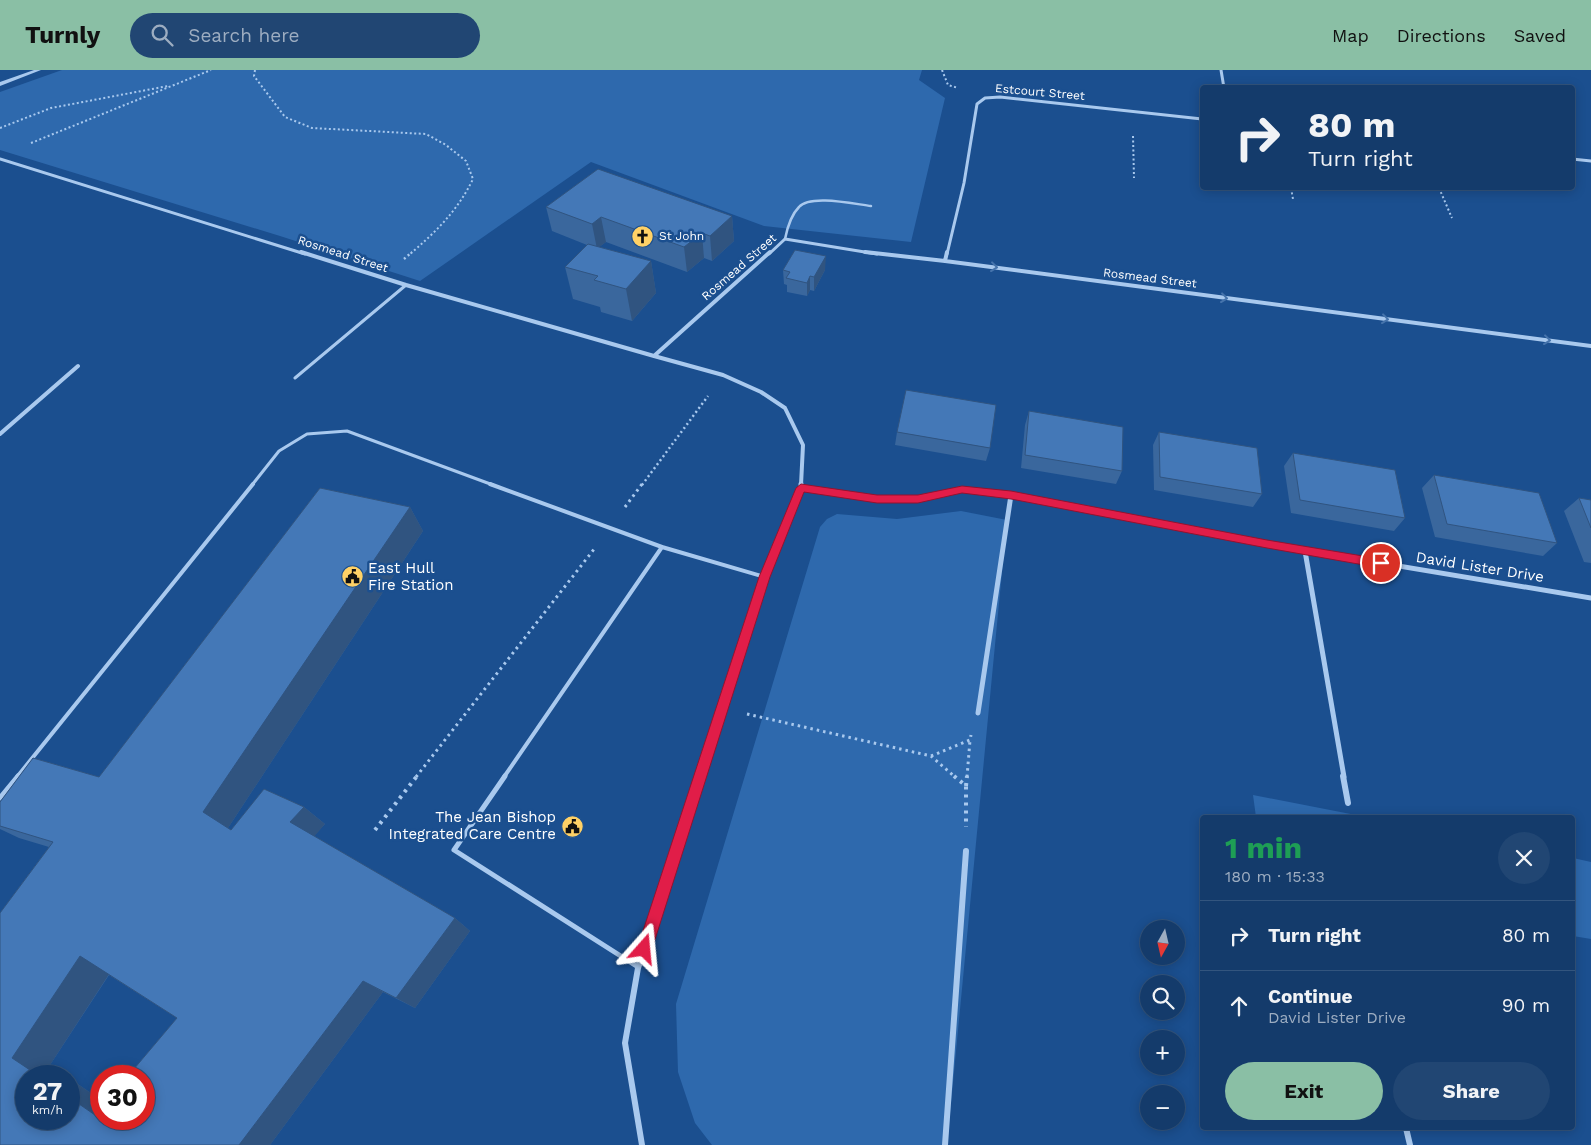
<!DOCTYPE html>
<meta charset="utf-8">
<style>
body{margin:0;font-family:"Work Sans",sans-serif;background:#214673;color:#f1f3f6;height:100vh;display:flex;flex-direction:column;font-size:19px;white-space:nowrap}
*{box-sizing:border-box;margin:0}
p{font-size:16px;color:#9dadc1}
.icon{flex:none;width:28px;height:28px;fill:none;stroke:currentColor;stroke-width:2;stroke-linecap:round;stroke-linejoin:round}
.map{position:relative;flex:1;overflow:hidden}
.details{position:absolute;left:1200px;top:745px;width:375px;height:315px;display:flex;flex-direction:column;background:#143b6b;border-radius:5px;box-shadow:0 2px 12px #0003,0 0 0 1px #33557e}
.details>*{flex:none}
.top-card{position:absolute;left:1200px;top:15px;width:375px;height:105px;border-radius:5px;box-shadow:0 2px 12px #0003,0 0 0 1px #33557e;background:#143b6b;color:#f1f3f6;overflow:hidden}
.needle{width:32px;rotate:188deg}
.tools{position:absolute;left:1140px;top:850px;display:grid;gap:10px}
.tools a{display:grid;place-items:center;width:45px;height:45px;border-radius:50%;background:#143b6b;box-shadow:0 2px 12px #0003,0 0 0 1px #33557e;font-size:25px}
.speed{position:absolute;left:15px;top:995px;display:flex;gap:10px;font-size:25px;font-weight:700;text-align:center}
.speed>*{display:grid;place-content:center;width:65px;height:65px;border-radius:50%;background:#143b6b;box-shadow:0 2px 12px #0003,0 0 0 1px #33557e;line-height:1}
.speed small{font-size:12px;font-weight:400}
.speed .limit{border:8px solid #d22;background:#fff;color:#111}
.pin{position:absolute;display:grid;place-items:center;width:42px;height:42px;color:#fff;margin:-21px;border:2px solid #fff;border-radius:50%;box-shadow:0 1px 5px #0007}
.me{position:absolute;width:55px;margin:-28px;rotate:18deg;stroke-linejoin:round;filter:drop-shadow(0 0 4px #0008)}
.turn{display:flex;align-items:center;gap:18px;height:105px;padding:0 25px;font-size:22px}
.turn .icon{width:65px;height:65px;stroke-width:2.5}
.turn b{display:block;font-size:35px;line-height:42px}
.round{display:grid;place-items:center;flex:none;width:52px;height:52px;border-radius:26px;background:#214673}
.headline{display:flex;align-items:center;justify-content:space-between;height:85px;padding:0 25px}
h1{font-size:30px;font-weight:700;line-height:38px;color:#1e9e55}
.cta{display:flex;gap:10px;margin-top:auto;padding:10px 25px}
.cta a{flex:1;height:58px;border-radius:30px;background:#8abfa5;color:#111;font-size:20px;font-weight:700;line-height:58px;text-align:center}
.cta a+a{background:#214673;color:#f1f3f6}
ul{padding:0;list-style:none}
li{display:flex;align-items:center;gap:15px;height:70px;padding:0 25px;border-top:1px solid #33557e}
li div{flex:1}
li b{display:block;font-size:19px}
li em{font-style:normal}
header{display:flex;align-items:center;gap:30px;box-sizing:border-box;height:70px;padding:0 25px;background:#8abfa5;color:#111}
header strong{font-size:24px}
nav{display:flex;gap:28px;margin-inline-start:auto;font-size:18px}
.search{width:350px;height:45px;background:#214673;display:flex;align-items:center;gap:12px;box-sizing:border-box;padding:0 18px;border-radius:28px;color:#9dadc1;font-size:19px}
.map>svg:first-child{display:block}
.green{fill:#2e69ad}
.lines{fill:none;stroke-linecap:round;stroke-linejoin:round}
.path-far3{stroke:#a9c9ee;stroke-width:2;stroke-dasharray:2 2.5;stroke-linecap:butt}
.path-far2{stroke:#a9c9ee;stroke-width:2.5;stroke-dasharray:2 3;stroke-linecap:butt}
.path-far1{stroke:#a9c9ee;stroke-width:3;stroke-dasharray:2.5 4;stroke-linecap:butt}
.path{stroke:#a9c9ee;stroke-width:4;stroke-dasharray:3 5;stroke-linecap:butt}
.service-far3{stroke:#a9c9ee;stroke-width:2.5}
.service-far2{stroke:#a9c9ee;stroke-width:3}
.service-far1{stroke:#a9c9ee;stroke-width:4}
.service{stroke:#a9c9ee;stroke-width:5}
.minor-far3{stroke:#a9c9ee;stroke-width:3}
.minor-far2{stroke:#a9c9ee;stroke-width:4}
.minor-far1{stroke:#a9c9ee;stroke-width:5}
.minor{stroke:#a9c9ee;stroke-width:6}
.tertiary{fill:#a9c9ee;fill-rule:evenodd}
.wall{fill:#3a679d;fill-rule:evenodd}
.shaded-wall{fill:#305480}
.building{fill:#4478b7;stroke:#305480;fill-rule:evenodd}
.oneway{stroke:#4674ac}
.route{fill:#e11d48;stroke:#92132f}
.labels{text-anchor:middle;stroke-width:5;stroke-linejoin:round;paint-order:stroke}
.far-street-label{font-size:12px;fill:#fff;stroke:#1b4f8f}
.far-poi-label{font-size:12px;fill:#fff;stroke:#1b4f8f;text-anchor:start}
.street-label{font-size:15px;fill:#fff;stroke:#1b4f8f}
.poi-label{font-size:15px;fill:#fff;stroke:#1b4f8f;text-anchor:start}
</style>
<header>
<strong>Turnly</strong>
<div class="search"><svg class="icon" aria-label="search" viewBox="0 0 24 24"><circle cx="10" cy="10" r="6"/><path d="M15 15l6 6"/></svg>Search here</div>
<nav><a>Map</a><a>Directions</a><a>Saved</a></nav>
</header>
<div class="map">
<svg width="1591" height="1075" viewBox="0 0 1591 1075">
<rect width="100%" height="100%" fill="#1b4f8f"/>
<path class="green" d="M62,0H922L919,10L945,28L911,172L764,156L591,92L420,211L280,166L0,80V22Z
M961,441L1007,450L947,1075H712L695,1053L678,1002L676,934L820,457L827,449L837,444L897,449Z
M1253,725L1366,747H1256Z
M1573,788L1591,792V869L1573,866Z"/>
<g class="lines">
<path class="path-far3" d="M255,0L254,6L285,47L312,58L426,64L446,75L466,91L473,109C458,140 436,162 410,184
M942,0L948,15L958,18
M0,58L51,38L168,16
M1133,66L1134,108
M31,73L211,0
M1291,118L1293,129
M1439,118L1452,148"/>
<path class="path-far2" d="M404,189L412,182
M642,415L708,326"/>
<path class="path-far1" d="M625,437L642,414
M747,644L931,686L955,707
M931,686L970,670L971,665
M416,707L595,478
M967,707L970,670"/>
<path class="path" d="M954,706L966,716V757
M966,716L967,706
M375,760L417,706"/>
<path class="service-far3" d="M785,169C787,159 791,145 799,137C810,124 854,134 871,136"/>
<path class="service-far2" d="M295,308L406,215
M252,415L279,381L307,364L347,361L493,415"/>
<path class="service-far1" d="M490,414L662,477
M17,707L253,414
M504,707L662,477L765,507"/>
<path class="service" d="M505,706L454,780L638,897
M0,728L18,706"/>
<path class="minor-far3" d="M1221,0L1224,18
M0,89L305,184
M1572,89L1591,91
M769,184L785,169L877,184
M947,184L964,113L977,34L985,28L1000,27L1202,49"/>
<path class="minor-far2" d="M301,182L406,215L654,286L770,182
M865,182L945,191L1591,276
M945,191L947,182
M654,286L723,305L761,322L785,338L803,375L801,415
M0,364L78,296"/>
<path class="minor-far1" d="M801,418V414
M1305,481L1344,707
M978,643L1011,425
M700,707L765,507L801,418L877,429H918L962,419L1011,425L1267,474L1591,528"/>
<path class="minor" d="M1343,706L1348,733
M1406,1058L1410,1075
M642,1075L625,973L638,898L700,706
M945,1075L966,781"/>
<path class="tertiary" d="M34,0H41L0,16V12Z"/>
</g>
<path class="wall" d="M546,137L732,146L734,171L712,191L704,188L687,202L606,172L599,177L651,191L656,223L632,251L601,242L600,237L573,229L565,197L587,175L552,161Z
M783,200H825L814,221L810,220L807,226L787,222V215L784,214Z
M1029,341L1122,401L1116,414L1021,398L1025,355Z
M897,362L990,378L986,391L895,375Z
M1159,362L1262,424L1253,437L1154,420L1153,375Z
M1293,383L1405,448L1394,461L1291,443L1284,396Z
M1434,405L1557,473L1543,486L1435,467L1422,418Z
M320,418L410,437L423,461L228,758L231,760L264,719L304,737L325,754L314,766L455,848L470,861L415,938L383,922L270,1075H0V843L49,777L19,768L0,759V732L33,688L99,707ZM109,905L177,948L128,1006H144V1049H101V1030L69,1008V1049H26V1006H66L50,995Z
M1579,428L1591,430V493L1584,492L1564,441Z"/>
<path class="shaded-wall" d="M732,146L734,171L712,191L710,166Z
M601,147L606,172L597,179L592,154Z
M702,163L704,188L687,202L684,177Z
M826,186L825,200L814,221V207Z
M651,191L656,223L632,251L626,219Z
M810,206V220L807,226V213Z
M410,437L423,461L228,758L203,742Z
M304,737L325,754L312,769L290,752Z
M455,848L470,861L415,938L396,928Z
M80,886L113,898L50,995L66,1006H39L12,988Z
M363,911L383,922L270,1075H239Z
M69,1008L101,1030V1046L95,1045L69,1027Z"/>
<path class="building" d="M598,99L732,146L710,166L702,163L684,177L601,147L592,154L546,137Z
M588,174L651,191L626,219L594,210L598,206L565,197Z
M795,180L826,186L814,207L810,206L807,213L786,208L790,202L783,200Z
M906,320L996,335L990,378L897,362Z
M1029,341L1123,357L1122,401L1025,385Z
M1159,362L1257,378L1262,424L1160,407Z
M1293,383L1395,400L1405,448L1300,430Z
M1434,405L1539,423L1557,473L1447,454Z
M320,418L410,437L203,742L231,760L264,719L304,737L290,752L455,848L396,928L363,911L239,1075H0V843L53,772L0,756V732L33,688L99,707ZM80,886L177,948L128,1006H144V1049H101V1038L95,1045L69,1027V1049H26V1006H39L12,988Z
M1579,428L1591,430V458Z"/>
<defs><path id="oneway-chevron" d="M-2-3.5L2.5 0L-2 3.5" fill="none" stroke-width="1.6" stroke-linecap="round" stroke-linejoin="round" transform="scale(1.25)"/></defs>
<g class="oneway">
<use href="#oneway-chevron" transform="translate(994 197) rotate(7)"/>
<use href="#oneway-chevron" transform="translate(1224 228) rotate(7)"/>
<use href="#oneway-chevron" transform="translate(1385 249) rotate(7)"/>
<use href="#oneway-chevron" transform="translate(1547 270) rotate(7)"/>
</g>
<path class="route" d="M801,414L877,425H918L962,416L1011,421L1267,470L1381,489L1387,493L1381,498L1267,478L1011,429L962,423L918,433H877L804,422L770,507L652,879L650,884L644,886L639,884L637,879L759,507L796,418Z"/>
<defs>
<symbol id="church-disc" viewBox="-11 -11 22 22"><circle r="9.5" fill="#ffd166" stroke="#1b4f8f"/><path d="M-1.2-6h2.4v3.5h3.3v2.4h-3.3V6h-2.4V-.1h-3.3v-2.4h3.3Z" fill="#111"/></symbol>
<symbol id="civic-disc" viewBox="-11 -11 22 22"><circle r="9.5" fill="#ffd166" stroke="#1b4f8f"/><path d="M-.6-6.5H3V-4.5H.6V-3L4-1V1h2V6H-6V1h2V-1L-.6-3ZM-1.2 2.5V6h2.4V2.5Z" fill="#111"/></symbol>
</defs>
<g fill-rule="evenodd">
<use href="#church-disc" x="630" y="154" width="25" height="25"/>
<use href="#civic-disc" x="340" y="494" width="25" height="25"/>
<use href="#civic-disc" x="560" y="744" width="25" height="25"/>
</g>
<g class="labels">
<g class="far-street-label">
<text transform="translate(1040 22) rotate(5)" y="4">Estcourt Street</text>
<text transform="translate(343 184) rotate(18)" y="4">Rosmead Street</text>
<text transform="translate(739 197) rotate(-41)" y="4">Rosmead Street</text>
<text transform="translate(1150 208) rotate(7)" y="4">Rosmead Street</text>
</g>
<g class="far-poi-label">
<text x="659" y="170">St John</text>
</g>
<g class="street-label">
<text transform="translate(1480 497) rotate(9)" y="5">David Lister Drive</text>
</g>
<g class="poi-label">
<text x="368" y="503">East Hull<tspan x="368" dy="17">Fire Station</tspan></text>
<text x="556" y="752" text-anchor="end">The Jean Bishop<tspan x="556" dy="17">Integrated Care Centre</tspan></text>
</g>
</g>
</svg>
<div class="tools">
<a><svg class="needle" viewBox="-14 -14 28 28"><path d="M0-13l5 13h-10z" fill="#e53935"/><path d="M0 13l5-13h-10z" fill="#9dadc1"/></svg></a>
<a><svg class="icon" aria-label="search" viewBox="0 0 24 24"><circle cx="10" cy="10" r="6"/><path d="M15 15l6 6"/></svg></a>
<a>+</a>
<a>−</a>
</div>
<div class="speed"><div>27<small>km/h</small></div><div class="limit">30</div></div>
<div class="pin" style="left:1381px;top:493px;background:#d93025"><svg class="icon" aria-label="arrive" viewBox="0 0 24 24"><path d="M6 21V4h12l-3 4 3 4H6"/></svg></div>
<svg class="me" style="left:644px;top:879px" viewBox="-20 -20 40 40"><path d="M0-17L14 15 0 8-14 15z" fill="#e11d48" stroke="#fff" stroke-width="4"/></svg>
<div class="top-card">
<div class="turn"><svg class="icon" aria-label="right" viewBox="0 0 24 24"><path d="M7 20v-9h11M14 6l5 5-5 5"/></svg><div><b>80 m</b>Turn right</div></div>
</div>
<section class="details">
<div class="headline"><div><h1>1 min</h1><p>180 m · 15:33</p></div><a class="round"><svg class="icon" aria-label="close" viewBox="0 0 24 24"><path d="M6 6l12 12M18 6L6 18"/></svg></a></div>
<ul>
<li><svg class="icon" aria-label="right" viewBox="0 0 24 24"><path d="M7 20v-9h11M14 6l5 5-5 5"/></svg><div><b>Turn right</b></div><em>80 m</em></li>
<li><svg class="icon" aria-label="ahead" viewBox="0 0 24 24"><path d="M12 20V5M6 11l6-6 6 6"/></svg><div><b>Continue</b><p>David Lister Drive</p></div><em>90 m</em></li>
</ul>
<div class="cta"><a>Exit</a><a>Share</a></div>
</section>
</div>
